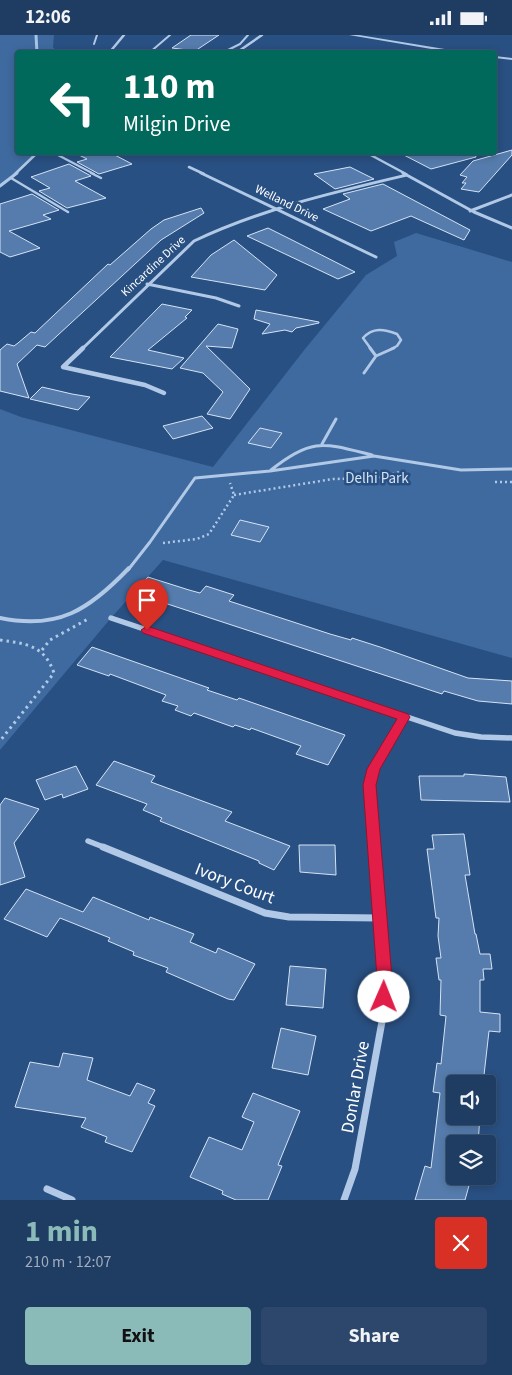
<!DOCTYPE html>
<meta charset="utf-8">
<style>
body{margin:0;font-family:"Source Sans 3",sans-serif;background:#2c476b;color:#f1f3f6;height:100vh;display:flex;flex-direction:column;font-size:19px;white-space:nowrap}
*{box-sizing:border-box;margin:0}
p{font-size:16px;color:#a1adbe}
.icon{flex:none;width:28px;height:28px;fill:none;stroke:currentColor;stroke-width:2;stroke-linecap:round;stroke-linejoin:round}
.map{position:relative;height:1165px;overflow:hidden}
.sheet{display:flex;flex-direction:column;background:#1f3c62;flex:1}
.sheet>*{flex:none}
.banner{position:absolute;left:15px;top:15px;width:482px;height:105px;border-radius:5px;box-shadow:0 2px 8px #0003,0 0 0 1px #3c5677;background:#00695c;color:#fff;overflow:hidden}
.fabs{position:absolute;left:446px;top:1040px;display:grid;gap:10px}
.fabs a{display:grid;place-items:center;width:50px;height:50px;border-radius:5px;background:#1f3c62;box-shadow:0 2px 8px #0003,0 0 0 1px #3c5677;font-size:25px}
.pin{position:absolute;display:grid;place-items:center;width:42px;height:42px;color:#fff;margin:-51px -21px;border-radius:50% 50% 50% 0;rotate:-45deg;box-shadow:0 0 5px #0007}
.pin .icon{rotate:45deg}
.me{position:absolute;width:55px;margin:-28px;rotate:1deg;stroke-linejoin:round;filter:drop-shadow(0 0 4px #0008)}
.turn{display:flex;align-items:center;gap:18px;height:105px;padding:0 25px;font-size:22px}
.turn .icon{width:65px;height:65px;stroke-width:2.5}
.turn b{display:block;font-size:35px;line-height:42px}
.round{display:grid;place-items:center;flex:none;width:52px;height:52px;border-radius:5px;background:#2c476b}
.head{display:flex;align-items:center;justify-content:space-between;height:85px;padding:0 25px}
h1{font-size:30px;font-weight:700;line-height:38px;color:#8bbbb9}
.action{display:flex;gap:10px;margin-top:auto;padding:10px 25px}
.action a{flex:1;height:58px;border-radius:5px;background:#8bbbb9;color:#111;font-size:20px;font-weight:700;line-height:58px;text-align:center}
.action a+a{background:#2c476b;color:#f1f3f6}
.status{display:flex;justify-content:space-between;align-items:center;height:35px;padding:0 25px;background:#1f3c62;direction:ltr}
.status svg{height:14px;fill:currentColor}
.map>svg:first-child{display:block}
.green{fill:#3e6a9f}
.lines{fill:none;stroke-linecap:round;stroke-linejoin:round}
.stream{stroke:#a6c4e6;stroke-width:3}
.building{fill:#557cac;stroke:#d5e3f5}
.path-far1{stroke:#b1c9e6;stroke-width:2.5;stroke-dasharray:2 3;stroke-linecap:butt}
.path{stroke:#b1c9e6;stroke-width:3;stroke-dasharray:2.5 4;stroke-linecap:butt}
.service-far3{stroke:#b1c9e6;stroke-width:2}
.service-far2{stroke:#b1c9e6;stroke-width:2.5}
.service-far1{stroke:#b1c9e6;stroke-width:3}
.service{stroke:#b1c9e6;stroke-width:4}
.minor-far4{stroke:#b1c9e6;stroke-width:2.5}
.minor-far3{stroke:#b1c9e6;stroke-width:3}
.minor-far2{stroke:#b1c9e6;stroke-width:4.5}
.minor-far1{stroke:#b1c9e6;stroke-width:5.5}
.minor{stroke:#b1c9e6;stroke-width:7}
.tertiary{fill:#b1c9e6;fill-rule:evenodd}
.route{fill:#e11d48;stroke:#92132f}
.labels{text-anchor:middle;stroke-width:5;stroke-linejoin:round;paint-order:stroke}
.far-street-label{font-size:12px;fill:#fff;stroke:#295082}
.park-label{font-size:15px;fill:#d5e3f5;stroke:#295082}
.near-street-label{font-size:18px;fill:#fff;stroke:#295082}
</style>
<div class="status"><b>12:06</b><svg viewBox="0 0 49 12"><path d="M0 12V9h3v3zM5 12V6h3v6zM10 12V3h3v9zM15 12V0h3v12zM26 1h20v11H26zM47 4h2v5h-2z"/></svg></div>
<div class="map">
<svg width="512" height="1165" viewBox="0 0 512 1165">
<rect width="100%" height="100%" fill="#295082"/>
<path class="green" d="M0,0H54L53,12L57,17L18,18V118H37L24,132L0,151Z
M416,198L512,227V623L163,525L111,583L0,715V374L21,382L213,432L305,314L366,240L397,221L394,207Z"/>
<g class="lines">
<path class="stream" d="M36,0L37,18"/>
</g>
<path class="building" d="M191,0H219L195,16L172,13Z
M512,115V120L479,157L461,154L466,148H462L467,142L460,140L473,126Z
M75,118H111L132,129L99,139L77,127L87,124Z
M400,118H475L476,122L431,134Z
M69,129L91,141L75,146L106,163L67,173L39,156L50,153L31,142Z
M350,132L374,144L335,154L314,139Z
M383,149L470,195L464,205L411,181L371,196L323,174L350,164L343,159Z
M32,159L59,175L43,180L51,184L9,196L40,213L10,222L0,217V169Z
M201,173L204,178L161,205L45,312L37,310L17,329L29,363L0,356V315L7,309L14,311L18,308L31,297L35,298L108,229L110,230L151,194L164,185Z
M268,193L294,206L355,237L338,244L247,201Z
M234,205L277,240L265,255L191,242L211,220Z
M162,269L192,275L185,282L187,283L148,315L184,323L172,334L110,322Z
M256,275L319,287V288L296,293L292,297L285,295L262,299L270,289L254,284Z
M218,289L238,294L232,313L206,311L250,354L230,384L207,379L223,357L203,338L180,333Z
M42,352L72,359L90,362L78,375L30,364Z
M202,381L213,393L173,404L163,391Z
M260,393L282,398L271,413L248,408Z
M240,485L269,492L260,507L231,500Z
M148,542L189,555L200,558L206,551L234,560L229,566L330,599L351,605L352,603L380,612L468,643L512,646V669L478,666L444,656L442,659L134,558Z
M92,612L209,653L207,655L237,665L239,663L345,700L328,730L296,719L301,711L251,693L250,695L235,690L233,692L194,678L191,681L175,675L178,671L162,666L166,660L110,639L109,641L77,630Z
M114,726L155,741L151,747L232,777L225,786L290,811L274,835L259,828V826L160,786L162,783L143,775L147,769L96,750Z
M76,731L88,754L63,763L62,759L45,765L36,745Z
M464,739L506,742L510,767L421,765L419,741H464Z
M5,763L39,774L14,808L25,842L0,850V770Z
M464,799L470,840H465L475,899H476L480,919H490L492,934H483L484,945H480V977L500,979V997L489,996L483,1049H455V1081H480L478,1109H455V1142L470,1147L465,1165H415L425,1131L431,1133L440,1058L433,1057L437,1028L441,1029L446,981L440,980L441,945H439L436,923H441L438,901L439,883H436L427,814H434L432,800Z
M299,810H335L336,840L300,837Z
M26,854L83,877L93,862L149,885L150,882L194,899L190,907L216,918L218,913L255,929L234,965L228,964L166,937L168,933L133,920L134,917L108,906L110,903L60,883L47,902L4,884Z
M290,931L326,934L323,973L286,970Z
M281,993L316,1001L308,1040L272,1033Z
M63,1018L93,1023L87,1045L130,1061L137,1048L155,1055L148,1068L155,1071L132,1117L105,1107L107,1102L81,1092L86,1083L15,1072L30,1027L59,1032Z
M253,1058L300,1076L278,1130L282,1131L268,1165H236L222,1159L223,1156L190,1142L209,1102L242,1115L254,1087L242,1082Z"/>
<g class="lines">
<path class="path-far1" d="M495,447H512
M234,460L333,444L376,443L400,437
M163,508L197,504L209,499L234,460L230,448"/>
<path class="path" d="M0,605C27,609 44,610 54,638L0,706
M42,615L50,605L88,584"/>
<path class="service-far3" d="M94,9L97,0
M149,18L170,0
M222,18L240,9L248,0
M40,118L56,119L94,139"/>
<path class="service-far2" d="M91,138L101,143
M11,143L68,177
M371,314L363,303C373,292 384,294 397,299L401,305L397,311L391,314"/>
<path class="service-far1" d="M370,313L376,321
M376,321L394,313
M364,338L376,321
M322,409L336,384
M271,435C312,402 324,408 372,420
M128,535L150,507L195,443L270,436L374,421L461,435L512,434"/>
<path class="service" d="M0,583C58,595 89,575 129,533"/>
<path class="minor-far4" d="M109,18L124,0
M236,18L262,0
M367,118L406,139
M189,132L204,139
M15,139L37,118"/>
<path class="minor-far3" d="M201,138L376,222
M403,138L474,177L512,193
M0,151L17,138
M470,176L512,160
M147,249L216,263L239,271
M82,314L194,206C261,174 335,157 407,140"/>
<path class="minor-far2" d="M83,313L63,332L145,350L164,358"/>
<path class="minor-far1" d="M111,583L455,698L481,702L512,703
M88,806L106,813
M374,813L369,750L374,734L404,682"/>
<path class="minor" d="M103,812L265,878L289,882L380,883
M47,1154L72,1165
M344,1165L355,1134L383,981L384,943L374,812"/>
<path class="tertiary" d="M349,0H359L469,18H455Z
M495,21L512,23V25L495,23Z"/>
</g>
<path class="route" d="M147,591L408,679L410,682L380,734L376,750L392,943L391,962L389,967L384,969L378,967L376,962L377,943L363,750L367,734L397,684L143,598L141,595Z"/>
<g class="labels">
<g class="far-street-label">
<text transform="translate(287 168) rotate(26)" y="4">Welland Drive</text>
<text transform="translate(153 231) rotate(-43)" y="4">Kincardine Drive</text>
</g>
<g class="park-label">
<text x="377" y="448">Delhi Park</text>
</g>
<g class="near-street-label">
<text transform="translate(235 848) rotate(21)" y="6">Ivory Court</text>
<text transform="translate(355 1052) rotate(-80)" y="6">Donlar Drive</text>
</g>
</g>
</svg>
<div class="fabs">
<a><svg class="icon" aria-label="sound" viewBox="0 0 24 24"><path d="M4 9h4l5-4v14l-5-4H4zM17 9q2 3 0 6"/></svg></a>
<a><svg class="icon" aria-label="layers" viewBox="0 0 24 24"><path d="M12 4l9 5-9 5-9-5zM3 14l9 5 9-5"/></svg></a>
</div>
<div class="pin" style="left:147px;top:595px;background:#d93025"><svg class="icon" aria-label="arrive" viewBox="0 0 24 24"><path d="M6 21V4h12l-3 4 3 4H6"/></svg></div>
<svg class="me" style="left:384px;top:962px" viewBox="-20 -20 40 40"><circle r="19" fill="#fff"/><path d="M0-13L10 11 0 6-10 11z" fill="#e11d48"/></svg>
<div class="banner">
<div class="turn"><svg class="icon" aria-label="left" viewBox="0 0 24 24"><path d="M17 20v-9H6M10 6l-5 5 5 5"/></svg><div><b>110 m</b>Milgin Drive</div></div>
</div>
</div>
<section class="sheet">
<div class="head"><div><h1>1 min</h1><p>210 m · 12:07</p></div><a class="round" style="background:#d93025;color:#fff"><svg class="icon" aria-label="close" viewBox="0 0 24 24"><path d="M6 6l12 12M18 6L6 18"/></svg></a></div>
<div class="action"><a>Exit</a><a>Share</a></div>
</section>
